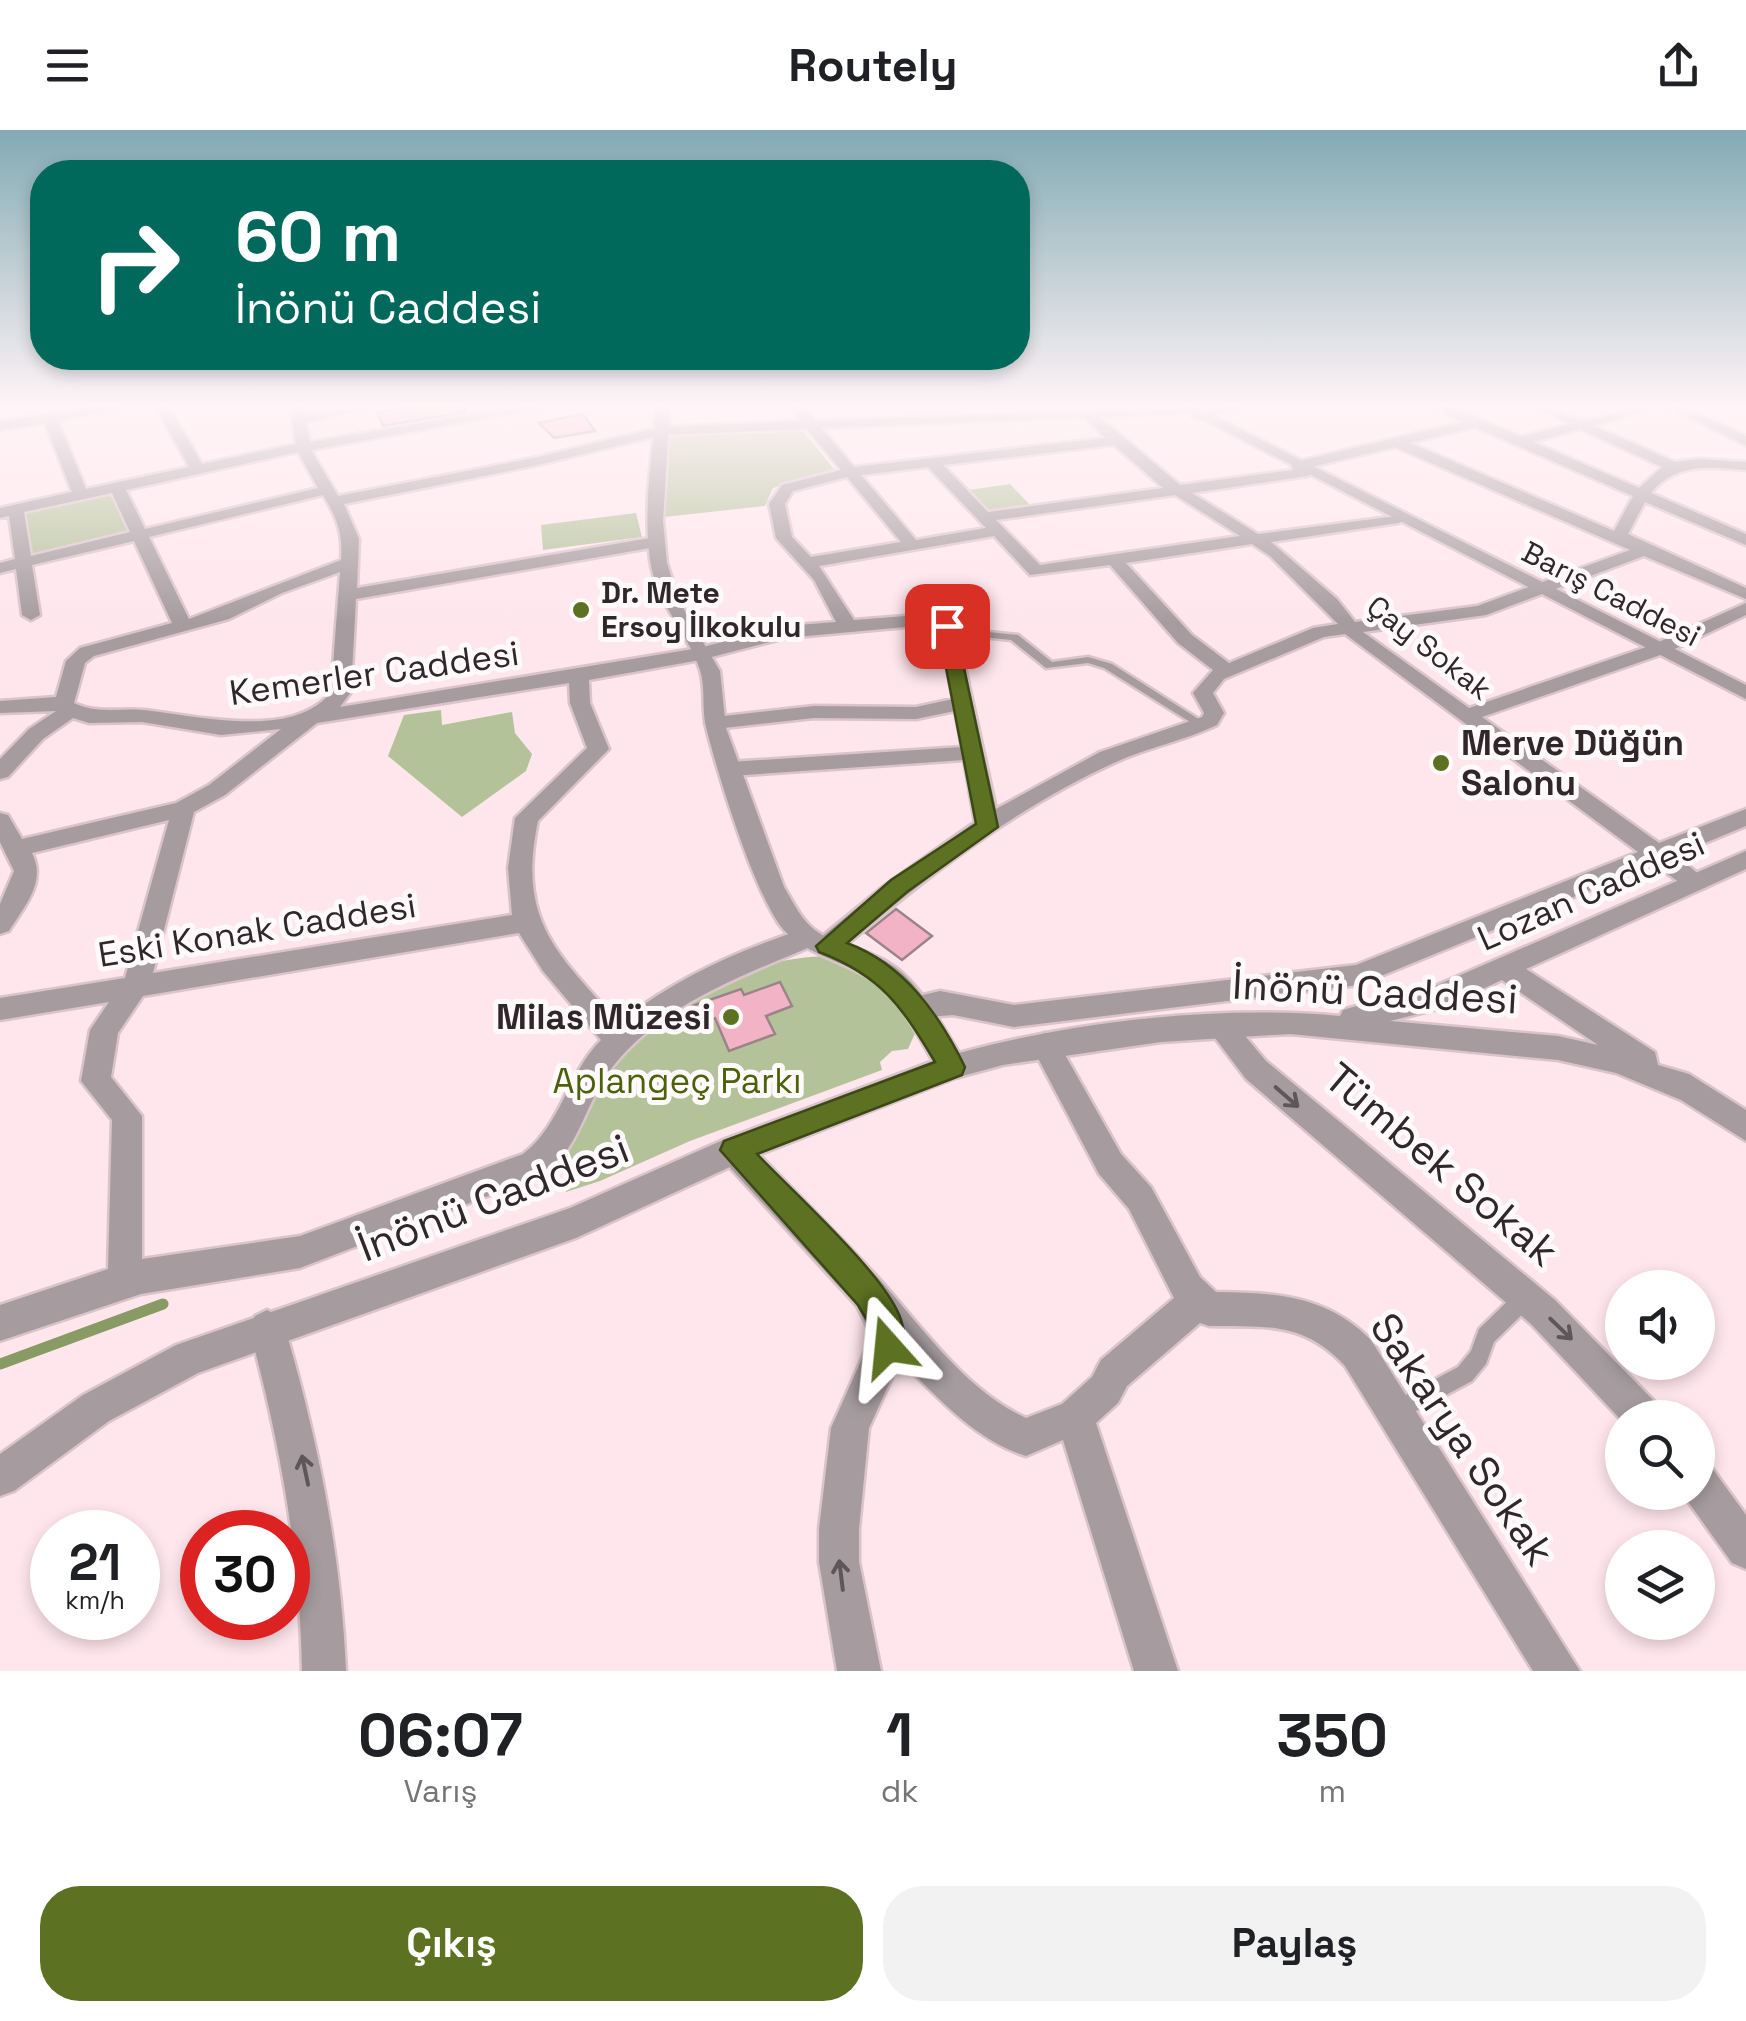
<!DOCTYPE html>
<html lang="tr">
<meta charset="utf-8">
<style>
body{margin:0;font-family:"Space Grotesk",sans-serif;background:#f2f2f2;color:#202124;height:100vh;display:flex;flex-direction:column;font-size:38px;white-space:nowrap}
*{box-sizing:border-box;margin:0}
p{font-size:32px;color:#757577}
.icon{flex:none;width:55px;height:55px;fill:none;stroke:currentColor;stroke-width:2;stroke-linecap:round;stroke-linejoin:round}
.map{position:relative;height:1541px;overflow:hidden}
.side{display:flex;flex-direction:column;background:#fff;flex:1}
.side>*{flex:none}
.hud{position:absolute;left:30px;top:30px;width:1000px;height:210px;border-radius:40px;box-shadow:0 5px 15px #0003;background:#00695c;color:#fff;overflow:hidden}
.buttons{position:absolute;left:1605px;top:1140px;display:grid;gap:20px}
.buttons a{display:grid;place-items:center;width:110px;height:110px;border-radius:50%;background:#fff;box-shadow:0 5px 15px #0003;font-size:50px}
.speed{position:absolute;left:30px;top:1380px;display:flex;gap:20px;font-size:50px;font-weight:700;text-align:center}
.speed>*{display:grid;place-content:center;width:130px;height:130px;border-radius:50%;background:#fff;box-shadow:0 5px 15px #0003;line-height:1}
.speed small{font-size:25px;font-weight:400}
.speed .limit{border:15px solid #d22;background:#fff;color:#111}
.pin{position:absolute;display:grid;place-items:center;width:85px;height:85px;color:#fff;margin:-42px;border-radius:20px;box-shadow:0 5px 15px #0006}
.me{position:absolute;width:110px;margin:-55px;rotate:342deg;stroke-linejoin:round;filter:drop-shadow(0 0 8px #0008)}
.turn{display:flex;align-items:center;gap:35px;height:210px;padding:0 40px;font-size:45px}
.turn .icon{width:130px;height:130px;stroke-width:2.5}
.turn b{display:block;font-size:70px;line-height:85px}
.eta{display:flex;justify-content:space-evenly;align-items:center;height:170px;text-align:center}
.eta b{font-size:60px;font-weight:600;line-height:70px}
.cta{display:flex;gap:20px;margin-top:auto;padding:20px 40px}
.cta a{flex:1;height:115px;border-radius:40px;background:#5c7121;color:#fff;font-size:40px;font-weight:600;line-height:115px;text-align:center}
.cta a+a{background:#f2f2f2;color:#202124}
header{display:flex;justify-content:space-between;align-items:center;height:130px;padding:0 40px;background:#fff;font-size:45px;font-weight:600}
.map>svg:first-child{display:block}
.green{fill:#b4c29a;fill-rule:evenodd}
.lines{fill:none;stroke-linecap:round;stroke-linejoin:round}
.stream{stroke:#899b64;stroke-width:11}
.building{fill:#f3b3c6;stroke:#9a848a;stroke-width:2.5}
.service-casing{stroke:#dac4ca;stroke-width:5}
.minor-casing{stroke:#dac4ca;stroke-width:5}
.tertiary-casing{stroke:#dac4ca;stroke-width:5}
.service{fill:#a69c9f;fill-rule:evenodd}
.minor{fill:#a69c9f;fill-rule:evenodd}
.tertiary{fill:#a69c9f;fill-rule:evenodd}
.oneway{stroke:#5f5659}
.route{fill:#5c7121;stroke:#3c4915;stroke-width:2.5}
.poi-dot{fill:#5c7121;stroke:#fef9fb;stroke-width:4}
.labels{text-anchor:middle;stroke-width:10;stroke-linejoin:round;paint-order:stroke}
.far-poi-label{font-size:30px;font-weight:bold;fill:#30272a;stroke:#fef9fb;text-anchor:start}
.far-street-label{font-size:30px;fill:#30272a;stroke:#fef9fb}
.street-label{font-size:35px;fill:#30272a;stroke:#fef9fb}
.poi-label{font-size:35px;font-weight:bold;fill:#30272a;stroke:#fef9fb;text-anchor:start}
.park-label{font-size:35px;fill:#4c6109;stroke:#fef9fb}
.near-street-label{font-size:42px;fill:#30272a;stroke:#fef9fb}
</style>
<header><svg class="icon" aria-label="menu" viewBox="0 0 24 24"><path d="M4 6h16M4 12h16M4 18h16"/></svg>Routely<svg class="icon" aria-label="share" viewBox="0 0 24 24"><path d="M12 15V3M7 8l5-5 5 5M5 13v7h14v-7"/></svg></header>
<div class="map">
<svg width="1746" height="1541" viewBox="0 0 1746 1541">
<rect width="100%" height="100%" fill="#ffe6ed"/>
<path class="green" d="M803,301L834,339L773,358L765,376L664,387L670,306Z
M1010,354L1030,375L987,382L969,360Z
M113,362L130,403L29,427L23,381Z
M636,383L642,407L543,420L541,395Z
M441,580L442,595L512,582L515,603L532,624L526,641L462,687L388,626L404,585Z
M830,826C874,846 890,860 916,901L908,919L892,921L880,932L882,940L690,1011L600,1051L566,1062C559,1032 572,1017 584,991C595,969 601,942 619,923C671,868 754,826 830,826ZM740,859L744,865L792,876L766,886L775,904L730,921L715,888L699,893L692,876Z"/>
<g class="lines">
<path class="stream" d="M0,1234L163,1174"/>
</g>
<path class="building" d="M407,277H464L465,282L383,296L377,282Z
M583,284L595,301L554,308L539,293Z
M896,779L932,806L902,830L866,803Z
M780,852L792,876L766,886L775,904L729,921L715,888L699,894L692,876L741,859L744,865Z"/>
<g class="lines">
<defs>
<path id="service" d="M951,487L978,501L1018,505L1052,532L1088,527L1112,534L1208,595L1202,598L1198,597L1104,538L1088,533L1046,538L1011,510L972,506L949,493H937L932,490L937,487Z
M1526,1158L1533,1160L1535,1167L1533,1174L1494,1212L1486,1234L1472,1251L1403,1288L1396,1291L1389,1288L1386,1281L1389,1274L1458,1237L1471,1221L1479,1199L1519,1160Z"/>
<path id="minor" d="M90,277H123L58,291L86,359L189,337L156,277H169L202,334L296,314L290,277H304L305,284L370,277L306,292L310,312L514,277H546L311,320L338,366L538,327L661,297L801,291L790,277H803L815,291L1192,277L1187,283L1099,287L1180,355L1293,340L1291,333L1463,292L1435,277H1453L1521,307L1569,294L1536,277C1554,277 1565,288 1582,290C1595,291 1632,277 1653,277L1594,296L1675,332L1698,329L1746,332V340C1710,337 1676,332 1651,363L1746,404V415L1645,372L1628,404L1746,458V469L1644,426L1486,485L1363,502L1469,578L1652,515L1746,473V485L1666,523L1482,587L1659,713L1746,679V696L1676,725L1708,752L1705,758H1687L1654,734L1359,855L1014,897L953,885L916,888L906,885L902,877L906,869L940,861L1014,875L1356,835L1638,722L1345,504L1324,507L1224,549L1213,563L1224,583L1217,595C1184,611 1148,617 1116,632C1013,679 923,749 837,823H819L815,815C744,845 663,874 614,935C585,970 582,1015 545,1044L300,1138L141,1164L0,1211V1175L108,1139L112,990L81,951L90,900L109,872L0,890V868L125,848L169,690L32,723C47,752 24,777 9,801L0,804V774L14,741L0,712V683L8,685L22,709L176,673L209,655L281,599L221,605L142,592L89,593L73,588L43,609L8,647L0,649V629L29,599L56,581L0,583V571L56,567L66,531L80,518L172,493L134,411L32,435L40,485L31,490L22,485L16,439L0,443V433L15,429L9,386L0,388V378L72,362L45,293L0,300V292ZM1084,287L1106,308L854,337L821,298ZM1475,297L1633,366L1614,401L1410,313ZM807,299L841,340L782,355L769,374L776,408L814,450L836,492L785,496L699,518L340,577L351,562L356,469L656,417L664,412L656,407L357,458L359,409L344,374L538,335L661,305ZM1580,299L1662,337L1639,358L1533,312ZM1114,315L1163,358L988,382L943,335ZM1395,317L1630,420L1477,476L1355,492L1337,469L1271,412L1398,393L1404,391V385L1258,404L1192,363L1308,346L1315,342L1307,338ZM298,322L318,358L145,399L126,360ZM928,337L986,398L916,410L861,345ZM847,347L901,412L811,427L792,407L785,374L793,361ZM112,363L130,402L31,426L24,382ZM323,365C337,388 343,403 341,430L189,489L149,407ZM1175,365L1240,406L1040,435L996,390ZM994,406L1030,445L1110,435L1178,513L1213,540L1193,563L1204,583L1202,587L1100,622L996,679L956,496L931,484L854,490L819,436ZM1252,414L1270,426L1338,494L1313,498L1229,533L1192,505L1126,433ZM340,442L331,562C293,611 195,585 143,580C119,578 97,584 74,573L85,533L94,526L229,489L282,463ZM928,495L940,503L953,569L916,577L814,576L715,587L705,593L715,599L814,588L916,589L955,581L962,617L730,632L719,639L730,646L964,630L975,692L884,756L820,808L816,801L807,798C741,819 673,849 619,893C557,823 517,792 538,691L609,619L590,573L589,550L700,530L785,508ZM569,553L570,573L587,618L515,688L508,738L512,785L153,843L194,682L225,665L317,593ZM519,803L543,841L601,910C567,944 562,994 523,1024L300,1106L142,1129V986L111,947L118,903L143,866Z
M1219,277H1244L1198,290L1191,286Z
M1666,277H1684L1746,306V315Z
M1220,885L1230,888L1266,931L1555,1170L1658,1275L1664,1288H1622V1291L1531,1194L1246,949L1206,896L1210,888Z
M1045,903L1055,907L1121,1024L1151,1057L1200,1147L1216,1162C1276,1163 1326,1165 1371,1210L1580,1541H1533L1345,1236C1303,1191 1266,1197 1209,1196L1200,1193L1127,1256L1118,1273L1096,1293L1178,1541H1134L1063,1310L1026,1326C976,1311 936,1266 900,1230L869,1298L859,1399V1432L881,1541H837L819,1432V1399L831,1298L872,1206L857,1176L723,1030L719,1020L723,1010L734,1006L745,1010C790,1057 836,1102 880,1150C923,1198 965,1260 1026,1288L1062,1274L1092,1247L1101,1230L1174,1168L1129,1079L1099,1044L1031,915L1035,907Z
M267,1180L279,1186L285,1198C318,1311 341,1423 346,1541H302C300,1423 280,1312 249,1198L255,1186Z
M1698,1333L1712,1338L1746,1385V1439L1732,1433L1684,1366L1683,1362H1698Z"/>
<path id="tertiary" d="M656,277H670L663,391L667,433L679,471L720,541L726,598L784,757C793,772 802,791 816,801C841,818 874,819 900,841C925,863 941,894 959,923C1076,891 1219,875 1340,886L1343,880L1353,877L1426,860L1746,721V739L1526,839L1655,922L1658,935L1689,944L1746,980V1011L1681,970L1616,943L1558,930L1290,904L1161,912L1003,935L955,948L745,1030L576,1108L198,1243L109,1291L14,1361L0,1366V1324L83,1265L176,1215L570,1078L723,1010L933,931C917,904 902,871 875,852C845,830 801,825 779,794C751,752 720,651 707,601C701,582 706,559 700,540C687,501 656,473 650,430C643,379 652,328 656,277ZM1502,850L1598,915L1558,906L1390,891L1441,878Z
M1179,277H1196L1746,555V569Z"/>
</defs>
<use href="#service" class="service-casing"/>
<use href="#minor" class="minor-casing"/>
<use href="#tertiary" class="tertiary-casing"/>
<use href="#service" class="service"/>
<use href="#minor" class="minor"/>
<use href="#tertiary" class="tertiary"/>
</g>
<defs><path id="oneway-shaft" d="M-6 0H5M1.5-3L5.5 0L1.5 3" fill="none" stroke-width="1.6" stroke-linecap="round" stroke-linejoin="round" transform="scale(2.5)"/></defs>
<g class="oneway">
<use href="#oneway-shaft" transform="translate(1287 967) rotate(41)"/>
<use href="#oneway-shaft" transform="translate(1561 1199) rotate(44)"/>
<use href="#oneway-shaft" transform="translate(305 1340) rotate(-102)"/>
<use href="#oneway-shaft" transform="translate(841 1445) rotate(-97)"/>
</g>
<linearGradient id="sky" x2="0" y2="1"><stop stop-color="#82aab3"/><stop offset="0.56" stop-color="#fff4f7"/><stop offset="1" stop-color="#fff4f7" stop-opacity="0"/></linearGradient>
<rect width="1746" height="493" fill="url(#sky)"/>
<path class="route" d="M941,493L955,496L998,697L907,762L847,813C904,834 939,884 965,937L962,945L757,1024C792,1061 888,1147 901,1190C906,1203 905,1216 900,1229L888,1234L877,1229L871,1197L858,1175L720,1020L724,1011L935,932C902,877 882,846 819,822L816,816L891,750L976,694L938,496Z"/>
<g class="poi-dot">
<circle cx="581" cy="480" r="10"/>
<circle cx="1441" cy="633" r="10"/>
<circle cx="731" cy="887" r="10"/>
</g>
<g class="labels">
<g class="far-poi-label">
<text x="601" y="473">Dr. Mete<tspan x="601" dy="34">Ersoy İlkokulu</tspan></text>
</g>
<g class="far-street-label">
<text transform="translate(1611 464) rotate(27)" y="10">Barış Caddesi</text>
<text transform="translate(1429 518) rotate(38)" y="10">Çay Sokak</text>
</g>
<g class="street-label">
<text transform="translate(374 543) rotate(-8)" y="12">Kemerler Caddesi</text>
<text transform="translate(1591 761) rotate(-24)" y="12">Lozan Caddesi</text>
<text transform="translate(257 800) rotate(-9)" y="12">Eski Konak Caddesi</text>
</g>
<g class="poi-label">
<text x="1461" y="625">Merve Düğün<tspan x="1461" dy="40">Salonu</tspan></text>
<text x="711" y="899" text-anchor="end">Milas Müzesi</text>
</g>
<g class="park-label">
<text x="677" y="963">Aplangeç Parkı</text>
</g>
<g class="near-street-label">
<text transform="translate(1375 861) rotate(3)" y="15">İnönü Caddesi</text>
<text transform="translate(1442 1034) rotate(40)" y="15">Tümbek Sokak</text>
<text transform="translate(493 1067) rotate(-21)" y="15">İnönü Caddesi</text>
<text transform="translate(1463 1309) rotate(56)" y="15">Sakarya Sokak</text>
</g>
</g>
</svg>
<div class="buttons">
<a><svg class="icon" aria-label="sound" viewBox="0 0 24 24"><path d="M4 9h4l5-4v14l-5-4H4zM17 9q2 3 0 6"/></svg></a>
<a><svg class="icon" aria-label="search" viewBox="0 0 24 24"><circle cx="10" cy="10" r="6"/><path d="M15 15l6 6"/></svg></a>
<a><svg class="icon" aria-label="layers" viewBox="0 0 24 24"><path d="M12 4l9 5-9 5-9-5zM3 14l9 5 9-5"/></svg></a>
</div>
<div class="speed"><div>21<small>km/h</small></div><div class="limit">30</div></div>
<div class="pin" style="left:947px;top:496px;background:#d93025"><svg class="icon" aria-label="arrive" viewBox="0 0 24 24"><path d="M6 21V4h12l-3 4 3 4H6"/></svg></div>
<svg class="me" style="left:888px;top:1217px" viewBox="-20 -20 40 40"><path d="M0-17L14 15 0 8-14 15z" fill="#5c7121" stroke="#fff" stroke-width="4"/></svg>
<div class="hud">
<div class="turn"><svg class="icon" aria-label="right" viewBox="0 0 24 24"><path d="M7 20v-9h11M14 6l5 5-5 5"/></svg><div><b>60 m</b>İnönü Caddesi</div></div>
</div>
</div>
<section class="side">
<div class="eta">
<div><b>06:07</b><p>Varış</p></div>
<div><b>1</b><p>dk</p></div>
<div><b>350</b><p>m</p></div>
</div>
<div class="cta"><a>Çıkış</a><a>Paylaş</a></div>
</section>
